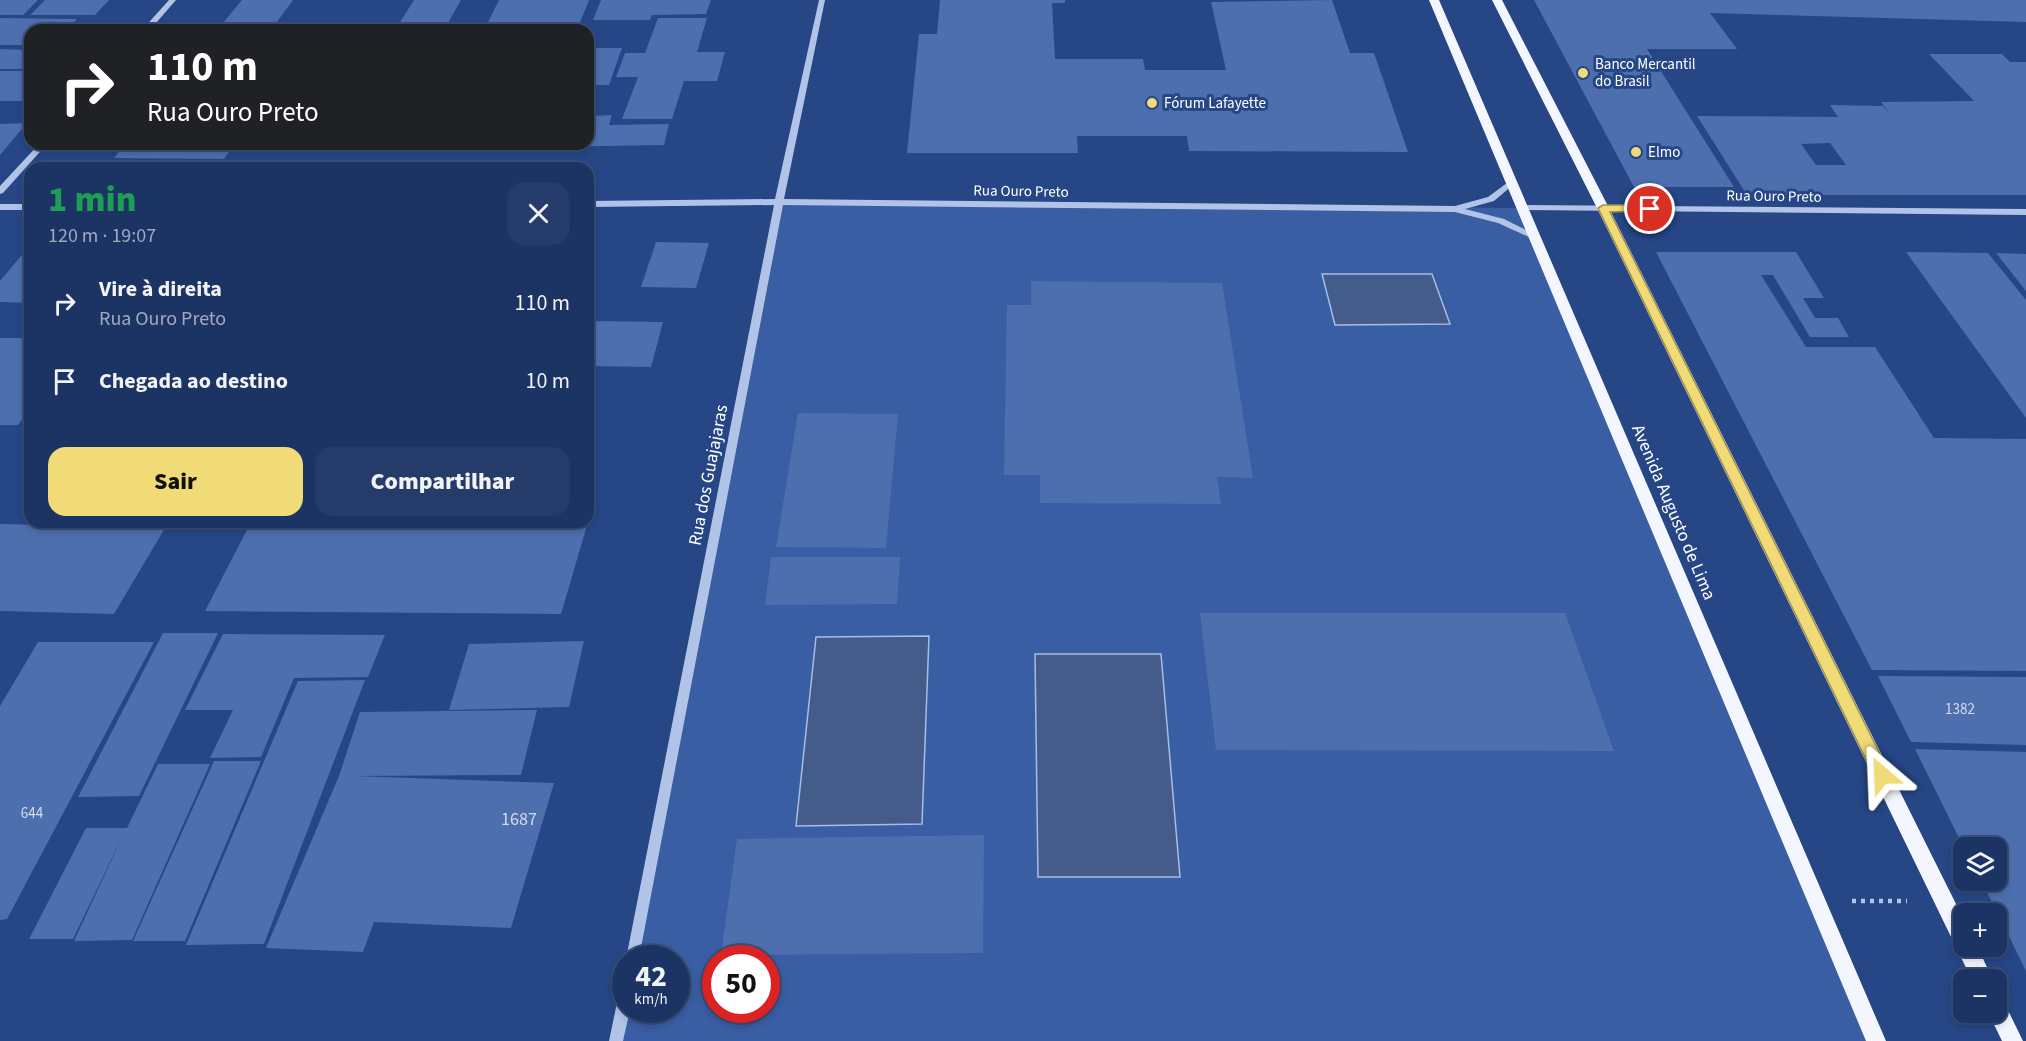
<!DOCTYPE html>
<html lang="pt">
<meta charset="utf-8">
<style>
body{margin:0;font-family:"Source Sans 3",sans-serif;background:#253c6a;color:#f1f3f6;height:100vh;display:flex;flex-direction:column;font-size:22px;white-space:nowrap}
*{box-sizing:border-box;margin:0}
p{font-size:20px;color:#a0aabf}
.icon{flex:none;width:33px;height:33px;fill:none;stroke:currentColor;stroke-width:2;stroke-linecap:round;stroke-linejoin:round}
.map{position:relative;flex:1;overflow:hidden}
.details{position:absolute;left:24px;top:162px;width:570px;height:366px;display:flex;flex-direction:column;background:#1c3464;border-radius:18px;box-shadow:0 3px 9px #0003,0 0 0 2px #3a4f78}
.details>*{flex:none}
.top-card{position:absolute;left:24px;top:24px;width:570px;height:126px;border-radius:18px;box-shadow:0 3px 9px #0003,0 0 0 2px #3a4f78;background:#202124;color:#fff;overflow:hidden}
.buttons{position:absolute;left:1953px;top:837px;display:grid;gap:12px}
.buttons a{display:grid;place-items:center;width:54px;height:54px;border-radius:12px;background:#1c3464;box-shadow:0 3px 9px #0003,0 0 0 2px #3a4f78;font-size:30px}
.speed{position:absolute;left:612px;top:945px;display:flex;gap:12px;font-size:30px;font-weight:700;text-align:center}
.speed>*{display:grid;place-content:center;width:78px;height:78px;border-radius:50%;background:#1c3464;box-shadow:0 3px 9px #0003,0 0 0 2px #3a4f78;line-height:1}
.speed small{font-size:15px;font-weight:400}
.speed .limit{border:9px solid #d22;background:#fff;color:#111}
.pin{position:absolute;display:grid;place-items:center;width:51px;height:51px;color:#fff;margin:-26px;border:3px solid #fff;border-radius:50%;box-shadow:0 2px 6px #0007}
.me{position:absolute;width:66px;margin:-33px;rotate:334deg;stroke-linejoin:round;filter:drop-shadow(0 0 4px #0008)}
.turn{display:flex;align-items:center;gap:21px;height:126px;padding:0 24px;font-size:27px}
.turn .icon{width:78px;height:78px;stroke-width:2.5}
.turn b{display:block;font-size:42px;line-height:51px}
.round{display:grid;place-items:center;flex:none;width:63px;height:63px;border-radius:18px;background:#253c6a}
.summary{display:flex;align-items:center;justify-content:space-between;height:102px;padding:0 24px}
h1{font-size:36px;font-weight:800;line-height:45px;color:#1e9e55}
.cta{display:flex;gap:12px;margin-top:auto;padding:12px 24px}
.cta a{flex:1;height:69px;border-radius:18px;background:#f1db76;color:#111;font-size:24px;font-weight:800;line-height:69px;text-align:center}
.cta a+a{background:#253c6a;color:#f1f3f6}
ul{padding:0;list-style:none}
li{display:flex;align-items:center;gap:18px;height:78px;padding:0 24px}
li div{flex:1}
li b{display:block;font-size:22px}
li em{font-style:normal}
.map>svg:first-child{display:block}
.green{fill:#3a5ea3;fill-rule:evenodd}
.water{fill:#455b8a;stroke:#a5bde9;stroke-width:1.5}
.building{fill:#4e6fae;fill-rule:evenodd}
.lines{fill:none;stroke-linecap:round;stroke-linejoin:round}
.path{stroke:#b1c4e8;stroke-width:4.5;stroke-dasharray:4 5;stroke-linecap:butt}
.minor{fill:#b1c4e8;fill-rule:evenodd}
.major{fill:#f3f6fe;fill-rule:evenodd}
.route{fill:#f1db76;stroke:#9d8e4d;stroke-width:1.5}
.poi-dot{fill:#f1db76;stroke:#264686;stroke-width:2}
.labels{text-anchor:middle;stroke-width:6;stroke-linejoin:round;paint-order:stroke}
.far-poi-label{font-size:15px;fill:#fff;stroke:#264686;text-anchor:start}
.far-street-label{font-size:15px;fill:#fff;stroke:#264686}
.number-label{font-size:15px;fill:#d3dbeb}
.street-label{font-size:18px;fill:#fff;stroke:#264686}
.near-number-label{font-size:18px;fill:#d3dbeb}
</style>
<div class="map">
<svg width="2026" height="1041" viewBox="0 0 2026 1041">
<rect width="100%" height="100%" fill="#264686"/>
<path class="green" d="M779,202L1522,208L1876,1041H616L626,1010H676V958H632ZM716,958H766V1010H716Z"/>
<path class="water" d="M1322,274H1432L1450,324L1335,325Z
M929,636L922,824L796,826L816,637Z
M1035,654H1161L1180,877H1038Z"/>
<path class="building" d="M0,0H38L23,15H0Z
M45,0H109L95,15H30Z
M242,0H293L271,30H217Z
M414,0H461L444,30H395Z
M499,0H589L577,30H484Z
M601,0H711L706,14L652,15L650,20H593Z
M940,0H1065V3H1052L1055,59H1143L1145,70H1226L1211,2L1332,0L1350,53H1374L1408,152L1189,151L1187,136H1077L1078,153H907L919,34H937Z
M1534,0H2026V22L1710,13L1737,49H1647L1734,187H1634Z
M0,18L77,19L67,30H30V45H0Z
M658,18H707L697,52H725L717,81H684L672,119H622L638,77H616L625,53H645Z
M592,48H622L609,85H588V58Z
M0,49L30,50V69H0Z
M1929,54H2002L2010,62H2026V195H1747L1697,116L1838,117L1830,105L1883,106L1890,115L1881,102L1974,101ZM1830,143L1846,165H1816L1801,144Z
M0,71H30V98L27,101H0Z
M588,104H596L592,116L612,115L609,125L669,124L664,145L541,147L542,144H588Z
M27,123L0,155V124Z
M125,144H235L224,159L114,158Z
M656,242L709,243L696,288L641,287Z
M1656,252H1796L1824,298H1803L1815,318H1838L1849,337H1810L1773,275H1761L1806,347H1875L1934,438L2026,439V671L1872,670Z
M1906,252L1988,253L2026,300V418Z
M1996,253L2026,254V291Z
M21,256H30V303L0,302V281Z
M1031,281L1222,283L1253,478L1217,477L1221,504L1040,503V475H1004L1007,305H1031Z
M588,321L663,322L651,367L588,366Z
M0,338H30V409L18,425H0Z
M798,413L898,414L886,548L776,547Z
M588,492L596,493L589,519H588Z
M251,522H588L561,614L205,611Z
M0,524L165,528L114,614L0,611Z
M771,557H900L897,604L765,605Z
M1200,613H1565L1614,751L1216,750Z
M163,633H218L139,796L78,797Z
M223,634L385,635L368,677L294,678L261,757L210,758L233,710H185Z
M584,641L569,707L449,710L469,644Z
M38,642H154L7,919L0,920V706Z
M1878,676L2026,677V745L1911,742Z
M365,680L264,944L186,945L298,681Z
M537,710L521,775L354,776L554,783L511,928L374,922L363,952L266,948L339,776L360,712Z
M1915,749L2026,752V971L1981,880H1996V848H1964Z
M214,761H261L185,941H133Z
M158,764H210L132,940L74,941L125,831L73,939H29L86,828H127Z
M984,835L983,953L721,955L737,839Z"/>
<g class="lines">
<path class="path" d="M1852,901H1907"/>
<path class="minor" d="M169,0H176L150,30H142Z
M819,0H825L784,199L1455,206L1488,197L1511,180H1514V184L1494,201L1465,209L1504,219L1538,236L1537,238H1531L1498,223L1455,212L783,205L639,958L626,959L774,205L588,207V201L775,199Z
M39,144H47L3,193L0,194V186Z
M0,204H30V210H0Z
M1522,205L2026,209V215L1519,210L1518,208Z
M626,986V1010H630L623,1041H609L619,993L621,988Z"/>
<path class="major" d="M1429,0H1439L1886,1041H1866Z
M1492,0H1502L1609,208L1964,920V946H1977L1993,980H1972L1597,208Z
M1996,997L2003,1000L2023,1041H2002L1988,1012H1996Z"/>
</g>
<path class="route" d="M1650,205L1656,209L1654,211L1610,212L1888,770L1890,775L1888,780L1882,783L1876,780L1598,208L1603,205Z"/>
<g class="poi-dot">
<circle cx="1583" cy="73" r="6"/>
<circle cx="1152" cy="103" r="6"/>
<circle cx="1636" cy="152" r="6"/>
</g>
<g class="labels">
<g class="far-poi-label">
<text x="1595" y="69">Banco Mercantil<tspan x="1595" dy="17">do Brasil</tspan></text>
<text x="1164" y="108">Fórum Lafayette</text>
<text x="1648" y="157">Elmo</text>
</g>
<g class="far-street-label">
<text transform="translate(1021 191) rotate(1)" y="5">Rua Ouro Preto</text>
<text transform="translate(1774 196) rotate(1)" y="5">Rua Ouro Preto</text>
</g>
<g class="number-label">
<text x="1960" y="714">1382</text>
<text x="32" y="818">644</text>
</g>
<g class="street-label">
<text transform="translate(708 475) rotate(-79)" y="6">Rua dos Guajajaras</text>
<text transform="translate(1674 512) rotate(67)" y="6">Avenida Augusto de Lima</text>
</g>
<g class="near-number-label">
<text x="519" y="825">1687</text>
</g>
</g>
</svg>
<div class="buttons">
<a><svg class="icon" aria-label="layers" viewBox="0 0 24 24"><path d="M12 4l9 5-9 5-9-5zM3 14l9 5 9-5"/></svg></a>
<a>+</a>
<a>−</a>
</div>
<div class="speed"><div>42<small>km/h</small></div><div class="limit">50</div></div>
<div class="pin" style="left:1650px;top:209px;background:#d93025"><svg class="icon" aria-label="arrive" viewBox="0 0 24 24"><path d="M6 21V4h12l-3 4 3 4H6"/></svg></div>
<svg class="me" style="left:1882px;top:775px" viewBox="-20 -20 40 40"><path d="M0-17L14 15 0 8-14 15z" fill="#f1db76" stroke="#fff" stroke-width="4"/></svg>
<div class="top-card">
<div class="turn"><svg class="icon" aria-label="right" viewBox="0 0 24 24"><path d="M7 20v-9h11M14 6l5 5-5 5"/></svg><div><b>110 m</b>Rua Ouro Preto</div></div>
</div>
<section class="details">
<div class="summary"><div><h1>1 min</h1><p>120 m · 19:07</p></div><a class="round"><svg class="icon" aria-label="close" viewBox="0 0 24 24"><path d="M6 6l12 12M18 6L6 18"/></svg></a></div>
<ul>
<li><svg class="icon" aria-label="right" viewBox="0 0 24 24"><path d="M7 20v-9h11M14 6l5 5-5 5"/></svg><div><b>Vire à direita</b><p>Rua Ouro Preto</p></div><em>110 m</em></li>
<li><svg class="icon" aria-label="arrive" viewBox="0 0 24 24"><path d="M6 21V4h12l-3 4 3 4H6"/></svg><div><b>Chegada ao destino</b></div><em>10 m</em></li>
</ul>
<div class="cta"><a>Sair</a><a>Compartilhar</a></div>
</section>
</div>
